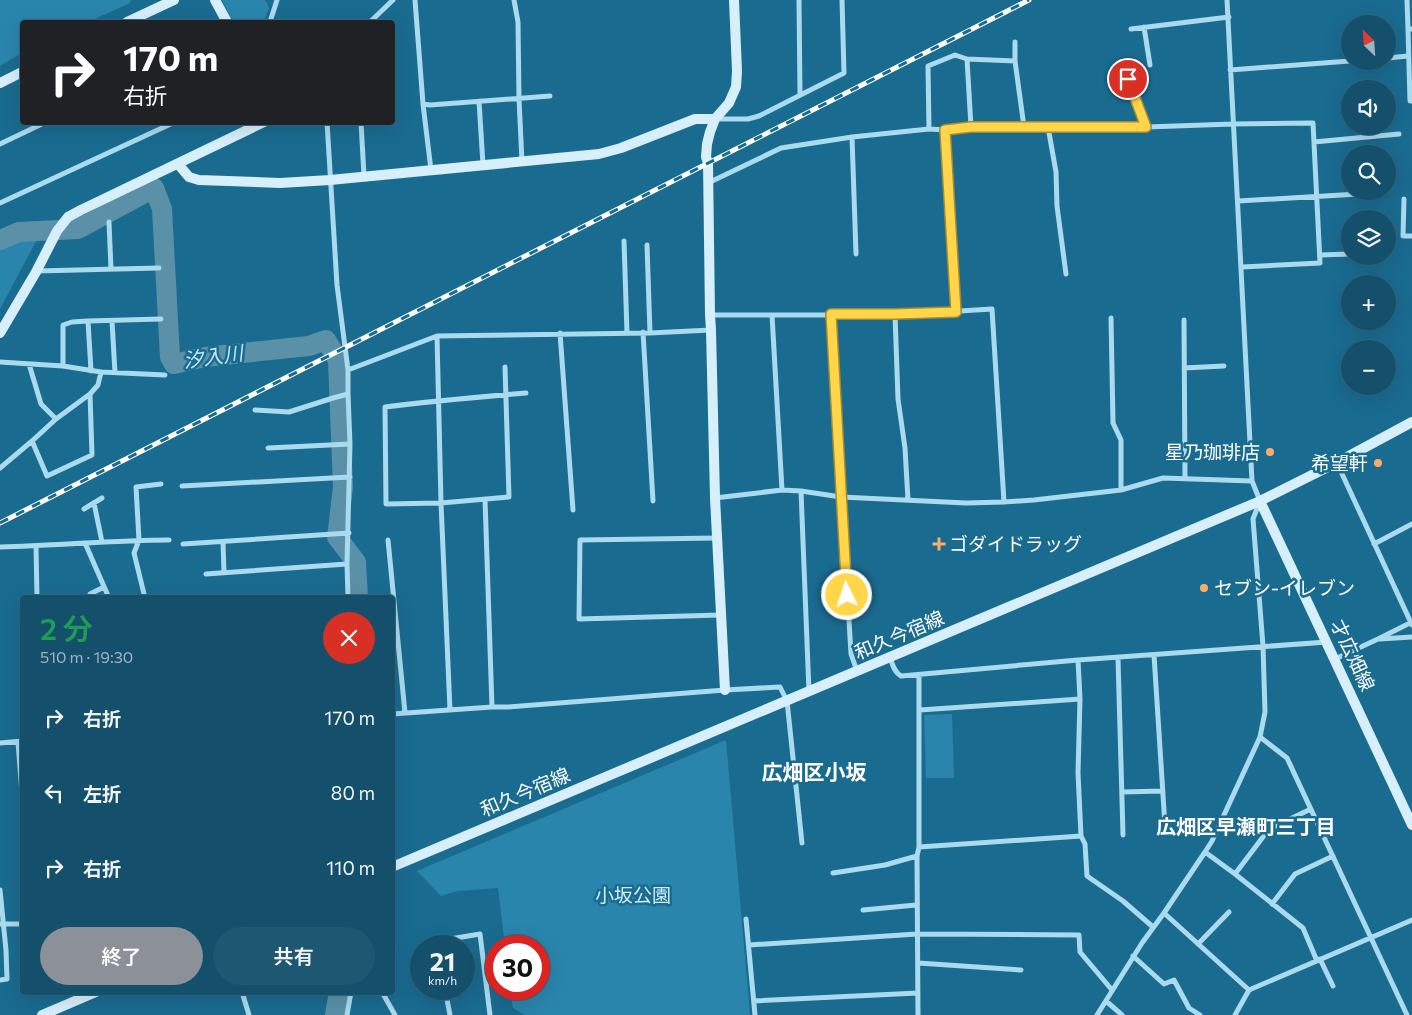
<!DOCTYPE html>
<html lang="ja">
<meta charset="utf-8">
<style>
body{margin:0;font-family:Commissioner,"Noto Sans JP",sans-serif;background:#1d5772;color:#f1f3f6;height:100vh;display:flex;flex-direction:column;font-size:19px;white-space:nowrap}
*{box-sizing:border-box;margin:0}
p{font-size:16px;color:#9db5c2}
.icon{flex:none;width:28px;height:28px;fill:none;stroke:currentColor;stroke-width:2;stroke-linecap:round;stroke-linejoin:round}
.map{position:relative;flex:1;overflow:hidden}
.side{position:absolute;left:20px;top:595px;width:375px;height:400px;display:flex;flex-direction:column;background:#14506c;border-radius:5px;box-shadow:0 5px 20px #0002,0 0 0 1px #33677f}
.side>*{flex:none}
.guide{position:absolute;left:20px;top:20px;width:375px;height:105px;border-radius:5px;box-shadow:0 5px 20px #0002,0 0 0 1px #33677f;background:#202124;color:#fff;overflow:hidden}
.needle{width:32px;rotate:335deg}
.fabs{position:absolute;left:1341px;top:15px;display:grid;gap:10px}
.fabs a{display:grid;place-items:center;width:55px;height:55px;border-radius:50%;background:#14506c;box-shadow:0 5px 20px #0002,0 0 0 1px #33677f;font-size:25px}
.speed{position:absolute;left:410px;top:935px;display:flex;gap:10px;font-size:25px;font-weight:700;text-align:center}
.speed>*{display:grid;place-content:center;width:65px;height:65px;border-radius:50%;background:#14506c;box-shadow:0 5px 20px #0002,0 0 0 1px #33677f;line-height:1}
.speed small{font-size:12px;font-weight:400}
.speed .limit{border:8px solid #d22;background:#fff;color:#111}
.pin{position:absolute;display:grid;place-items:center;width:42px;height:42px;color:#fff;margin:-21px;border:2px solid #fff;border-radius:50%;box-shadow:0 1px 5px #0007}
.me{position:absolute;width:55px;margin:-28px;rotate:356deg;stroke-linejoin:round;filter:drop-shadow(0 0 4px #0008)}
.turn{display:flex;align-items:center;gap:18px;height:105px;padding:0 20px;font-size:22px}
.turn .icon{width:65px;height:65px;stroke-width:2.5}
.turn b{display:block;font-size:35px;line-height:42px}
.round{display:grid;place-items:center;flex:none;width:52px;height:52px;border-radius:26px;background:#1d5772}
.headline{display:flex;align-items:center;justify-content:space-between;height:85px;padding:0 20px}
h1{font-size:30px;font-weight:600;line-height:38px;color:#1e9e55}
.action{display:flex;gap:10px;margin-top:auto;padding:10px 20px}
.action a{flex:1;height:58px;border-radius:30px;background:#8c9099;color:#fff;font-size:20px;font-weight:600;line-height:58px;text-align:center}
.action a+a{background:#1d5772;color:#f1f3f6}
ul{padding:0;list-style:none}
li{display:flex;align-items:center;gap:15px;height:75px;padding:0 20px}
li div{flex:1}
li b{display:block;font-size:19px}
li em{font-style:normal}
.map>svg:first-child{display:block}
.green{fill:#2a85ac}
.lines{fill:none;stroke-linecap:round;stroke-linejoin:round}
.river{stroke:#5a91a9;stroke-width:20}
.street{stroke:#a9daee;stroke-width:5}
.secondary{stroke:#d6effa;stroke-width:10}
.rail-casing{stroke:#fff;stroke-width:5}
.rail{stroke:#1a6b90;stroke-width:3;stroke-dasharray:9;stroke-linecap:butt}
.route-casing{stroke:#a68a30;stroke-width:12}
.route{stroke:#ffd54a;stroke-width:9}
.poi-dot{fill:#ffad66;stroke:#1a6b90;stroke-width:2}
.labels{text-anchor:middle;stroke-width:5;stroke-linejoin:round;paint-order:stroke}
.poi-label{font-size:19px;fill:#fff;stroke:#1a6b90;text-anchor:end}
.street-label{font-size:19px;fill:#fff;stroke:#1a6b90}
.park-label{font-size:19px;fill:#cfedfa;stroke:#1a6b90}
.water-label{font-size:20px;font-style:italic;fill:#c0e7f6;stroke:#1a6b90}
.neighbourhood-label{font-size:20px;font-weight:bold;fill:#fff;stroke:#1a6b90}
.quarter-label{font-size:21px;font-weight:bold;fill:#fff;stroke:#1a6b90}
</style>
<div class="map">
<svg width="1412" height="1015" viewBox="0 0 1412 1015">
<rect width="100%" height="100%" fill="#1a6b90"/>
<path class="green" d="M0,0H131L130,3L88,22H22V53L0,66Z
M222,0H264L266,1L269,8L264,22H233Z
M41,232L0,309V242L19,234Z
M952,714L954,778H926L924,715Z
M726,740L750,1015H525L513,1008L510,989H539V946H505L498,888L458,891L441,896L417,871Z"/>
<g class="lines">
<path class="river" d="M0,240L19,232L78,229L154,188L162,209L170,357L174,364L205,357L309,346L326,340L338,360L343,487L337,537L356,562L358,598
M335,1015L339,992"/>
<path class="street" d="M415,0L423,104L431,170
M514,0L518,22L519,99L522,162
M799,0L800,95
M1407,0L1408,29
M270,22L277,0
M370,22L393,0
M1144,27L1150,65
M1131,29L1229,17
M1412,29H1408L1410,101H1412
M1015,42V61L1024,127
M1388,58L1408,56
M967,59L971,127
M1121,63L1146,127
M1230,70L1350,61
M479,101L483,165
M423,104L430,105L550,96
M716,119H748L759,116L844,73L842,0
M327,122L337,285L348,370V394L350,444L347,564L348,598
M361,122L364,176
M1048,127L1056,172L1057,206L1066,274
M929,129L928,66L955,55L967,59L1015,61
M945,130L956,312
M852,137L856,254
M1314,142L1399,134
M0,144L46,122
M708,183L781,148L852,137L929,129L945,130L971,127H1146L1233,124L1313,123L1320,263L1242,267
M1404,199L1403,236H1412
M1238,201L1375,193
M0,203L175,122
M109,222L111,269
M624,241L627,333
M647,245L650,333
M1320,255L1350,254
M36,271L159,268
M710,315H895L992,309L1004,502
M772,315L782,490
M831,315L851,654L857,671
M895,315L898,399L905,448L908,500
M1111,318L1113,423L1121,440V490
M1184,320L1185,478
M88,321L91,371
M112,321L115,373
M643,332L653,501
M560,333L573,510
M437,336L441,503L450,710
M0,362L63,366L101,372L165,375
M29,364L41,404L56,419
M63,366V325L72,322L88,321L161,319
M505,367L509,497L441,503L386,504L385,407C432,401 479,397 526,393
M1184,368L1224,366
M348,370L437,336L650,333L711,330
M255,410L289,412L333,398L348,394
M32,441L47,476L92,455L90,394
M268,448L350,444
M1337,463L1412,625
M0,468L32,441L56,419L90,394L98,385L101,372
M182,486L350,477
M801,491L809,692
M715,498L782,490L801,491L841,497L966,503L1004,502L1034,500L1121,490L1163,478L1252,481
M485,499L492,707
M94,503L102,542
M84,509L102,498
M717,538L580,540L579,619L721,615
M388,540L405,713
M223,542L224,572
M85,543L109,598
M183,544L349,533
M1374,544L1412,524
M36,546L37,598
M0,547C56,546 112,540 169,540
M206,574L347,564
M89,598L90,594L104,587
M145,598L134,553L139,540L136,487L161,484
M1380,639L1412,637
M1154,655L1165,826
M890,658C893,665 894,672 901,676L1078,660L1327,642
M1118,658L1123,835
M1335,659L1378,639L1412,622
M920,710L1080,699
M392,714L492,707H507L725,690L780,687L787,701L802,843
M1260,737L1287,758L1407,1015
M18,742L22,793
M0,743L22,741
M1122,792L1163,791
M1081,836L1085,844L1087,876L1123,901L1153,927
M919,847L1081,836L1078,773L1080,699L1078,660
M1205,852L1235,874L1303,928L1317,961
M833,873L885,865L917,856
M1235,874L1269,829L1311,809
M0,890L6,950L7,979L0,980
M1272,904L1295,874L1333,856
M863,910L916,905
M1164,913L1249,990
M746,919L755,1015
M0,924H22
M1198,944L1229,912
M749,945L917,934L1079,935L1080,952L1112,990
M438,946V941L480,934L490,1015
M1133,956L1164,984L1174,980L1189,1008L1200,1015
M1320,959L1333,986
M918,963L1021,970
M445,989L450,1015
M242,992L249,1015
M382,992L395,1015
M754,1001L918,993
M1106,1001L1122,1015
M347,1015L351,992
M918,1015L917,856L919,847V675
M1097,1015L1142,943L1164,913L1205,852L1212,841L1260,737L1265,712L1263,646L1253,519L1260,501L1252,481L1227,0
M1235,1015L1249,990L1412,920"/>
<path class="secondary" d="M215,0L227,22
M127,22L174,0
M0,83L22,72
M178,164L189,177L199,180L280,183L330,180L599,154L621,148L695,119H715
M0,333L36,272L57,231L68,217L81,210L264,122
M1260,501L1412,825
M725,690L715,498L711,330L710,315L708,163L706,157L707,144L710,132L715,119L729,103L736,87L737,71L734,0
M392,867L1260,501L1336,463L1412,422
M42,1015L96,992"/>
<defs>
<path id="rail" d="M0,523L1029,0"/>
</defs>
<use href="#rail" class="rail-casing"/>
<use href="#rail" class="rail"/>
</g>
<g class="lines">
<defs>
<path id="route" d="M847,595L831,314H895L956,312L945,130L971,127H1146L1128,79"/>
</defs>
<use href="#route" class="route-casing"/>
<use href="#route" class="route"/>
</g>
<g class="poi-dot">
<circle cx="1270" cy="452" r="5"/>
<circle cx="1378" cy="463" r="5"/>
<path d="M936.5 536.5h5v5h5v5h-5v5h-5v-5h-5v-5h5z"/>
<circle cx="1204" cy="588" r="5"/>
</g>
<g class="labels">
<g class="poi-label">
<text x="1260" y="459">星乃珈琲店</text>
<text x="1368" y="470">希望軒</text>
<text x="949" y="551" text-anchor="start">ゴダイドラッグ</text>
<text x="1214" y="595" text-anchor="start">セブン-イレブン</text>
</g>
<g class="street-label">
<text transform="translate(899 635) rotate(-23)" y="7">和久今宿線</text>
<text transform="translate(1353 655) rotate(65)" y="7">才広畑線</text>
<text transform="translate(525 792) rotate(-23)" y="7">和久今宿線</text>
</g>
<g class="park-label">
<text x="633" y="902">小坂公園</text>
</g>
<g class="water-label">
<text transform="translate(213 357) rotate(-8)" y="7">汐入川</text>
</g>
<g class="neighbourhood-label">
<text x="1246" y="834">広畑区早瀬町三丁目</text>
</g>
<g class="quarter-label">
<text x="814" y="780">広畑区小坂</text>
</g>
</g>
</svg>
<div class="fabs">
<a><svg class="needle" viewBox="-14 -14 28 28"><path d="M0-13l5 13h-10z" fill="#e53935"/><path d="M0 13l5-13h-10z" fill="#9db5c2"/></svg></a>
<a><svg class="icon" aria-label="sound" viewBox="0 0 24 24"><path d="M4 9h4l5-4v14l-5-4H4zM17 9q2 3 0 6"/></svg></a>
<a><svg class="icon" aria-label="search" viewBox="0 0 24 24"><circle cx="10" cy="10" r="6"/><path d="M15 15l6 6"/></svg></a>
<a><svg class="icon" aria-label="layers" viewBox="0 0 24 24"><path d="M12 4l9 5-9 5-9-5zM3 14l9 5 9-5"/></svg></a>
<a>+</a>
<a>−</a>
</div>
<div class="speed"><div>21<small>km/h</small></div><div class="limit">30</div></div>
<div class="pin" style="left:1128px;top:79px;background:#d93025"><svg class="icon" aria-label="arrive" viewBox="0 0 24 24"><path d="M6 21V4h12l-3 4 3 4H6"/></svg></div>
<svg class="me" style="left:847px;top:595px" viewBox="-20 -20 40 40"><circle r="17" fill="#ffd54a" stroke="#fff" stroke-width="3"/><path d="M0-11L8 9 0 5-8 9z" fill="#fff"/></svg>
<div class="guide">
<div class="turn"><svg class="icon" aria-label="right" viewBox="0 0 24 24"><path d="M7 20v-9h11M14 6l5 5-5 5"/></svg><div><b>170 m</b>右折</div></div>
</div>
<section class="side">
<div class="headline"><div><h1>2 分</h1><p>510 m · 19:30</p></div><a class="round" style="background:#d93025;color:#fff"><svg class="icon" aria-label="close" viewBox="0 0 24 24"><path d="M6 6l12 12M18 6L6 18"/></svg></a></div>
<ul>
<li><svg class="icon" aria-label="right" viewBox="0 0 24 24"><path d="M7 20v-9h11M14 6l5 5-5 5"/></svg><div><b>右折</b></div><em>170 m</em></li>
<li><svg class="icon" aria-label="left" viewBox="0 0 24 24"><path d="M17 20v-9H6M10 6l-5 5 5 5"/></svg><div><b>左折</b></div><em>80 m</em></li>
<li><svg class="icon" aria-label="right" viewBox="0 0 24 24"><path d="M7 20v-9h11M14 6l5 5-5 5"/></svg><div><b>右折</b></div><em>110 m</em></li>
</ul>
<div class="action"><a>終了</a><a>共有</a></div>
</section>
</div>
